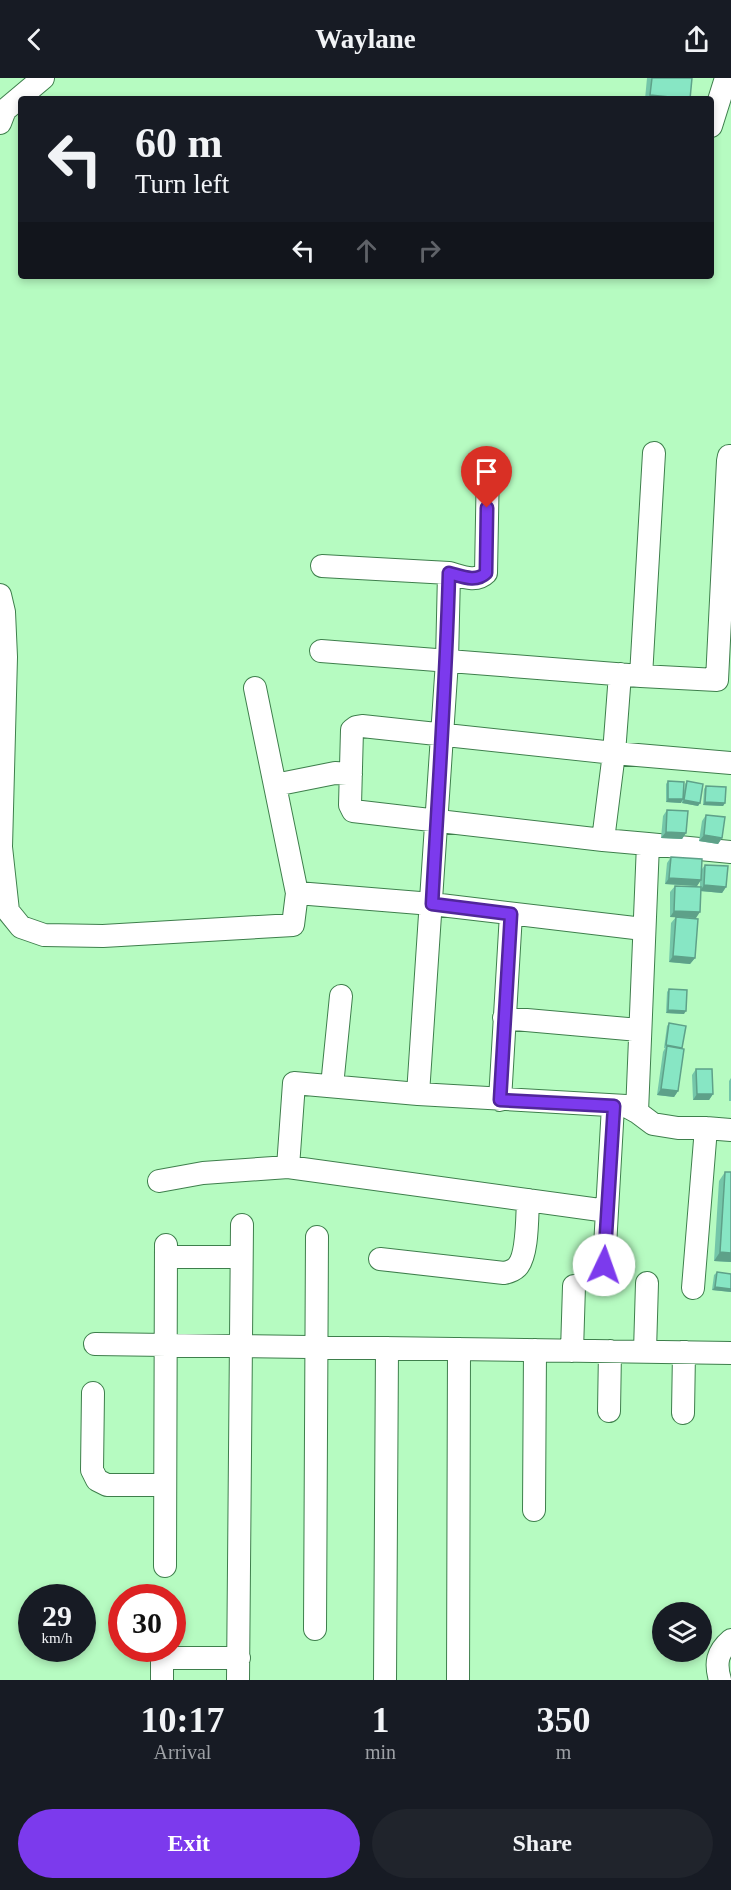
<!DOCTYPE html>
<style>
body{margin:0;font-family:"Times New Roman",serif;background:#20242c;color:#f1f3f6;height:100vh;display:flex;flex-direction:column;font-size:22px;white-space:nowrap}
*{box-sizing:border-box;margin:0}
p{font-size:20px;color:#9ea1a6}
.icon{flex:none;width:33px;height:33px;fill:none;stroke:currentColor;stroke-width:2;stroke-linecap:round;stroke-linejoin:round}
.map{position:relative;height:1602px;overflow:hidden}
.side{display:flex;flex-direction:column;background:#171b24;flex:1}
.side>*{flex:none}
.hud{position:absolute;left:18px;top:18px;width:696px;height:183px;border-radius:6px;box-shadow:0 3px 9px #0003;background:#171b24;color:#f1f3f6;overflow:hidden}
.fabs{position:absolute;left:652px;top:1524px;display:grid;gap:12px}
.fabs a{display:grid;place-items:center;width:60px;height:60px;border-radius:50%;background:#171b24;box-shadow:0 3px 9px #0003;font-size:30px}
.speed{position:absolute;left:18px;top:1506px;display:flex;gap:12px;font-size:30px;font-weight:700;text-align:center}
.speed>*{display:grid;place-content:center;width:78px;height:78px;border-radius:50%;background:#171b24;box-shadow:0 3px 9px #0003;line-height:1}
.speed small{font-size:15px;font-weight:400}
.speed .limit{border:9px solid #d22;background:#fff;color:#111}
.pin{position:absolute;display:grid;place-items:center;width:51px;height:51px;color:#fff;margin:-62px -26px;border-radius:50% 50% 50% 0;rotate:-45deg;box-shadow:0 0 6px #0007}
.pin .icon{rotate:45deg}
.me{position:absolute;width:66px;margin:-33px;rotate:3deg;stroke-linejoin:round;filter:drop-shadow(0 0 4px #0008)}
.turn{display:flex;align-items:center;gap:21px;height:126px;padding:0 18px;font-size:27px}
.turn .icon{width:78px;height:78px;stroke-width:2.5}
.turn b{display:block;font-size:42px;line-height:51px}
.lanes{display:flex;align-items:center;height:57px;padding:0 18px;background:#0003;justify-content:center;gap:30px;direction:ltr}
.lanes .off{opacity:.35}
.eta{display:flex;justify-content:space-evenly;align-items:center;height:102px;text-align:center}
.eta b{font-size:36px;font-weight:800;line-height:42px}
.cta{display:flex;gap:12px;margin-top:auto;padding:12px 18px}
.cta a{flex:1;height:69px;border-radius:36px;background:#7c3aed;color:#fff;font-size:24px;font-weight:800;line-height:69px;text-align:center}
.cta a+a{background:#20242c;color:#f1f3f6}
header{display:flex;justify-content:space-between;align-items:center;height:78px;padding:0 18px;background:#171b24;font-size:27px;font-weight:800}
.map>svg:first-child{display:block}
.lines{fill:none;stroke-linecap:round;stroke-linejoin:round}
.minor-casing{stroke:#3e7f4c;stroke-width:24}
.minor{stroke:#fff;stroke-width:22}
.wall{fill:#74c6a9}
.shaded-wall{fill:#5ea189}
.building{fill:#87e6c4;stroke:#5ea189;stroke-width:1.5}
.route-casing{stroke:#51269a;stroke-width:15}
.route{stroke:#7c3aed;stroke-width:10}
</style>
<header><svg class="icon" aria-label="back" viewBox="0 0 24 24"><path d="M15 5l-7 7 7 7"/></svg>Waylane<svg class="icon" aria-label="share" viewBox="0 0 24 24"><path d="M12 15V3M7 8l5-5 5 5M5 13v7h14v-7"/></svg></header>
<div class="map">
<svg width="731" height="1602" viewBox="0 0 731 1602">
<rect width="100%" height="100%" fill="#b6fbc1"/>
<g class="lines">
<defs>
<path id="minor" d="M0,45L5,32L43,0
M711,48L726,0
M322,488L449,495
M0,517L4,534L6,579L1,769L8,833L21,849L44,857L103,858L293,847L297,815
M321,573L641,598L717,602L728,383L729,378H731
M620,596L614,675L603,762L648,766L637,1034L653,1046L678,1050H706L731,1052
M641,598L654,375
M255,610L297,815L432,826L643,851
M275,707L335,695L351,696
M603,762L353,733L350,727L352,652L356,649L362,648L614,675L731,685
M648,766L731,774
M504,940L639,952
M332,1008L341,918
M418,1016L447,583L449,495C461,498 476,505 486,495L488,386
M500,1022L511,836
M288,1089L294,1005L418,1016L626,1028L637,1034
M159,1103L203,1095L288,1089L607,1133L604,1187
M607,1133L613,1028
M166,1179H241
M380,1181L504,1195C509,1194 513,1193 517,1189C528,1178 527,1138 528,1122
M693,1210L706,1050
M95,1266L731,1275
M572,1273L574,1208
M645,1273L647,1205
M93,1315L92,1392L97,1402L107,1407H165
M609,1333L610,1273
M683,1335L684,1274
M534,1432L535,1272
M165,1488L166,1167
M315,1551L317,1159
M162,1602V1580H239
M238,1602L242,1147
M385,1602L387,1270
M458,1602L459,1271
M720,1602C715,1585 717,1574 731,1562"/>
</defs>
<use href="#minor" class="minor-casing"/>
<use href="#minor" class="minor"/>
</g>
<path class="wall" d="M647,0H692L690,21H645Z
M668,703L683,719L685,706L687,703L700,725L698,728L682,725V722L681,725L666,724V706Z
M706,708L725,725L723,728L703,727L704,711Z
M667,732L686,755L682,761L661,760L663,738Z
M706,737L722,760L718,766L699,763L702,743Z
M671,779L702,791L705,787L726,809L722,815L701,813L696,840L670,839V814L675,808L700,809V803L697,808L665,806L667,785Z
M676,839L695,880L690,886L669,884L671,845Z
M669,911L684,936L666,935L667,914Z
M669,945L682,970L678,1013L674,1019L657,1017L663,974L665,970H664L667,948Z
M696,991L713,1016L709,1022H693L692,997Z
M731,1000V1023H729V1003Z
M725,1094L731,1184L714,1183L719,1103Z
M717,1194L731,1196V1214L712,1212L714,1197Z"/>
<path class="shaded-wall" d="M650,17L685,21H647Z
M668,721H683L681,725L666,724Z
M684,722L700,725L698,728L682,725Z
M705,724L725,725L723,728L703,727Z
M666,754L686,755L682,761L661,760Z
M704,757L722,760L718,766L699,763Z
M669,800L701,802L697,808L665,806Z
M704,807L726,809L722,815L700,813Z
M674,833L700,834L696,840L670,839Z
M673,878L695,880L690,886L669,884Z
M668,932L686,933L684,936L666,935Z
M661,1011L678,1013L674,1019L657,1017Z
M697,1016H713L709,1022H693Z
M720,1174L731,1175V1184L714,1183Z
M715,1209L731,1211V1214L712,1212Z"/>
<path class="building" d="M652,0H692L690,21L650,17Z
M668,703L684,704L683,721H668Z
M687,703L703,706L700,725L684,722Z
M706,708L726,709L725,725L705,724Z
M667,732L688,733L686,755L666,754Z
M706,737L725,739L722,760L704,757Z
M671,779L702,781L701,802L669,800Z
M705,787L728,788L726,809L704,807Z
M675,808L701,809L700,834L674,833Z
M676,839L698,841L695,880L673,878Z
M669,911L687,912L686,933L668,932Z
M669,945L686,948L682,970L666,967Z
M667,968L684,971L678,1013L661,1011Z
M696,991H712L713,1016H697Z
M725,1094H731V1175L720,1174Z
M717,1194L731,1196V1211L715,1209Z"/>
<g class="lines">
<defs>
<path id="route" d="M487,430L486,495C476,505 461,498 449,495C446,606 438,716 432,826L511,836L500,1022L614,1028L604,1187"/>
</defs>
<use href="#route" class="route-casing"/>
<use href="#route" class="route"/>
</g>
</svg>
<div class="fabs">
<a><svg class="icon" aria-label="layers" viewBox="0 0 24 24"><path d="M12 4l9 5-9 5-9-5zM3 14l9 5 9-5"/></svg></a>
</div>
<div class="speed"><div>29<small>km/h</small></div><div class="limit">30</div></div>
<div class="pin" style="left:487px;top:430px;background:#d93025"><svg class="icon" aria-label="arrive" viewBox="0 0 24 24"><path d="M6 21V4h12l-3 4 3 4H6"/></svg></div>
<svg class="me" style="left:604px;top:1187px" viewBox="-20 -20 40 40"><circle r="19" fill="#fff"/><path d="M0-13L10 11 0 6-10 11z" fill="#7c3aed"/></svg>
<div class="hud">
<div class="turn"><svg class="icon" aria-label="left" viewBox="0 0 24 24"><path d="M17 20v-9H6M10 6l-5 5 5 5"/></svg><div><b>60 m</b>Turn left</div></div>
<div class="lanes"><svg class="icon" aria-label="left" viewBox="0 0 24 24"><path d="M17 20v-9H6M10 6l-5 5 5 5"/></svg><svg class="icon off" aria-label="ahead" viewBox="0 0 24 24"><path d="M12 20V5M6 11l6-6 6 6"/></svg><svg class="icon off" aria-label="right" viewBox="0 0 24 24"><path d="M7 20v-9h11M14 6l5 5-5 5"/></svg></div>
</div>
</div>
<section class="side">
<div class="eta">
<div><b>10:17</b><p>Arrival</p></div>
<div><b>1</b><p>min</p></div>
<div><b>350</b><p>m</p></div>
</div>
<div class="cta"><a>Exit</a><a>Share</a></div>
</section>
